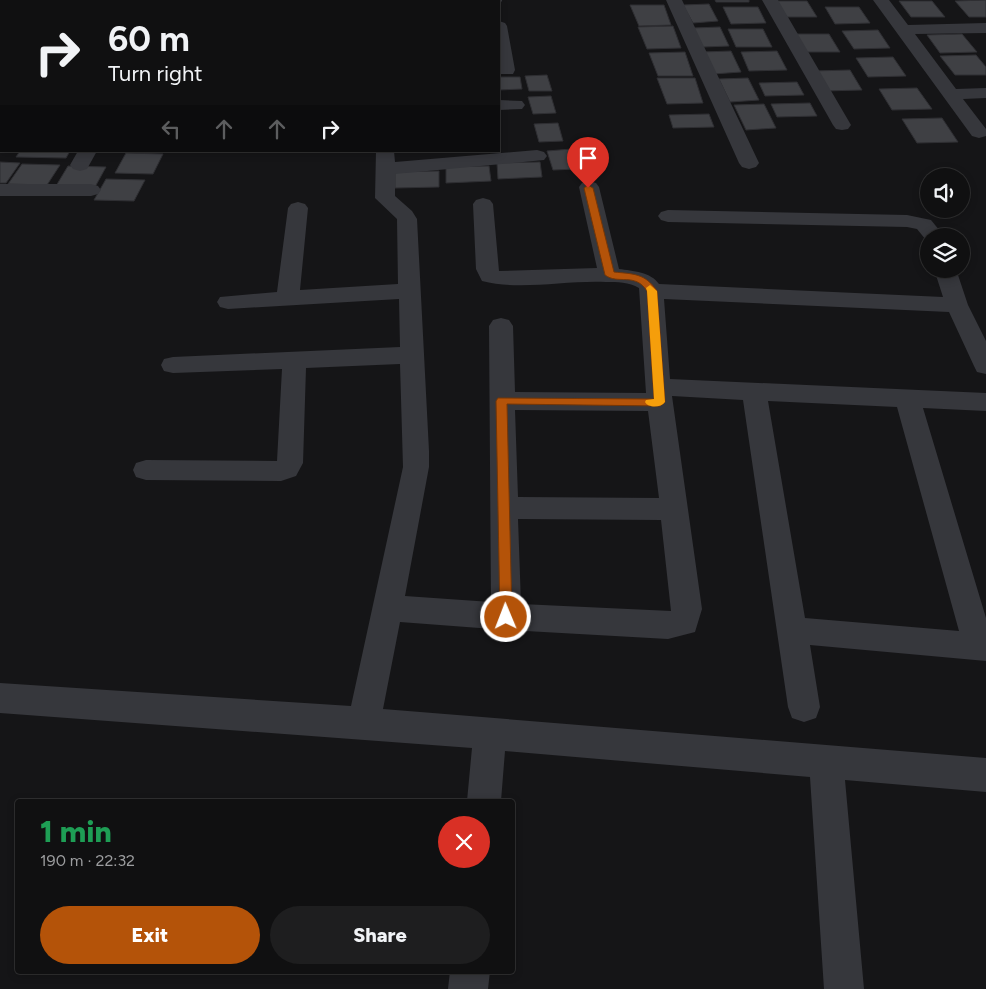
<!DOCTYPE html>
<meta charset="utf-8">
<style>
body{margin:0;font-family:Figtree,sans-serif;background:#1e1e1f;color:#f1f3f6;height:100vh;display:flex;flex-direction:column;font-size:19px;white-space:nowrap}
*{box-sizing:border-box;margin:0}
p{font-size:16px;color:#9c9d9f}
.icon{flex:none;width:28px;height:28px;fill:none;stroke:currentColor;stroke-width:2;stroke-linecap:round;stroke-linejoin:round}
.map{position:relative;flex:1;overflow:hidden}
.sheet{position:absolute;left:15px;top:799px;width:500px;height:175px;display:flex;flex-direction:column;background:#101011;border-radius:5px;box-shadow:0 2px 8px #0003,0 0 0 1px #303031}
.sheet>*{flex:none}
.guide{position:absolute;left:0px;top:0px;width:500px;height:152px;box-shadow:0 2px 8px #0003,0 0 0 1px #303031;background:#101011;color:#f1f3f6;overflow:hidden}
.controls{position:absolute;left:920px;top:168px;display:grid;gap:10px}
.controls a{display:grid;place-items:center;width:50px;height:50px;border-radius:50%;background:#101011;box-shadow:0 2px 8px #0003,0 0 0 1px #303031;font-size:25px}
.pin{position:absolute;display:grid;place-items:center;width:42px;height:42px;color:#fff;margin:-51px -21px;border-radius:50% 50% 50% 0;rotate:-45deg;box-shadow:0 0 5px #0007}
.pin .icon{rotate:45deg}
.me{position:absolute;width:55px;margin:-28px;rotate:359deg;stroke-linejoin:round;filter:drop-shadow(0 0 4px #0008)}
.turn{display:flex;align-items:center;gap:18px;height:105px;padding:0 25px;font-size:22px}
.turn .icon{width:65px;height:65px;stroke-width:2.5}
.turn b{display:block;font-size:35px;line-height:42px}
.lanes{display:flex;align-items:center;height:48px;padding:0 25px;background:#0003;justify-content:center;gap:25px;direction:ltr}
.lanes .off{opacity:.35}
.round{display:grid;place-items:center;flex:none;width:52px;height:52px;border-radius:26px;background:#1e1e1f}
.overview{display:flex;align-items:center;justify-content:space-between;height:85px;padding:0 25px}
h1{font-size:30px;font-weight:800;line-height:38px;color:#1e9e55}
.button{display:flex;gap:10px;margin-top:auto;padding:10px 25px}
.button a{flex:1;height:58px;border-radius:30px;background:#b45309;color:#fff;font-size:20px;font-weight:800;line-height:58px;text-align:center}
.button a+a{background:#1e1e1f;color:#f1f3f6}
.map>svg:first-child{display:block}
.building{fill:#3f4044;stroke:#2f2f33}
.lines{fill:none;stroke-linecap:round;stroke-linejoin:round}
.minor{fill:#36373c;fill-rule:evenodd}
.route{fill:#b45309;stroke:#753606}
.slow{fill:#f59e0b}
</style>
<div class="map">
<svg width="986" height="989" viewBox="0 0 986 989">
<rect width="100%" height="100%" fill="#151517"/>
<path class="building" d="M715,0H749V2H716Z
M986,0V17H969L955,1Z
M773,1H807L817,17H782Z
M899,1H932L945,17H911Z
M709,4L718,21L693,23L683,5Z
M630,5H664L671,25L639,26Z
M723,7H758L766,23L731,24Z
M825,7H859L870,23L835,24Z
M673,26L681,48L647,49L638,27Z
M720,27L729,46L703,47L693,28Z
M728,29H763L772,47H736Z
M878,30L890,48L854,49L842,31Z
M794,34H829L840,52H804Z
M962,34L977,52L940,53L927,35Z
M731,51L741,72L713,74L702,52Z
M777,51L787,70L749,71L741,52Z
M685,52L693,76H658L649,53Z
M976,55L986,67V75H955L940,56Z
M893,57L906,76L868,77L856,58Z
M850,70L862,90L823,91L813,71Z
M547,75L552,91H529L525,76Z
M499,77H520L522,89L499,90Z
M657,78H695L703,103L667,104Z
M748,78L759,100L730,102L719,79Z
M797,82L804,95L765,96L759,83Z
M917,88L932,109L892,110L879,89Z
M551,96L556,113L533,114L528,97Z
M810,103L817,116L777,117L771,104Z
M764,104L776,128L746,130L734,105Z
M709,114L714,127L673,128L669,115Z
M942,118L958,142L917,143L902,119Z
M558,123L563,141L539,142L534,124Z
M572,149L577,169L553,170L547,151Z
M20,151H70L66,158L16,157Z
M126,153L163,154L153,174L115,173Z
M0,162L20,163L6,183H0Z
M540,162L542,177L498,179L497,163Z
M22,164L60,165L47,185L8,184Z
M68,166L106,167L95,187L56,186Z
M489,166L491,181L446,183V167Z
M439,171V187L395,188V172Z
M106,179L145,180L134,201L94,200Z"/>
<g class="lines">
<path class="minor" d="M218,0H234V1H219Z
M274,0H367L274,1Z
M393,0H409V1H394Z
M486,0H502V1L499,4V1Z
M666,0H682L759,163L756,167L749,169L742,167L739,163Z
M762,0H778L851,125L848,129L842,130L836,129L833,125Z
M873,0H889L908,25L986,23V33L915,34L956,89L986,88V98L963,99L986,129V136L979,138L972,136Z
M499,21L505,23L507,26L515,70L513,74H501L499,70Z
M499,100L522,101L525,105L522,109L499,110Z
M537,150L544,152L547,156L544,160L395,174V196L412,211L417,219L429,451V467L405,596L491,602L489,326L493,320L501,318L509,320L513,326L515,392L646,393L639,288C629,282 617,282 606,282C566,280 520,291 482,281L476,269L473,204L476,200L483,198L490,200L493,204L499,271L597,268L579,187L582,183L589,181L596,183L599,187L619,269C633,271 651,272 659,284L943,297L934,269H956L968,305L986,341V374L977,372L974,366L949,312L664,299L670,379L986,393V411L923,408L986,618V661L810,645L820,707L816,718L804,722L792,718L788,707L743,400L672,396L702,609L695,632L668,639L506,630L400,622L383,709L986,758V792L845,780L864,989H824L810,777L505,751L501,801H467L472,748L0,713V683L351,706L403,467L400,364L306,368L303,463L296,476L281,481L146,480L136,477L133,470L136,463L146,460L277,461L282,369L173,373L164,371L161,365L164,359L173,357L400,347L399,299L228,309L220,307L217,302L220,297L277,292L288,208L291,204L298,202L305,204L308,208L300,290L398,284L397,219L375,198L376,151H394L395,162ZM768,401L897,407L959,631L805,618ZM515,410L648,411L659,498L518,497ZM518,519L661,520L671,611L521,604Z
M78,151H97L87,169L80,171L73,169L70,165Z
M0,184H91L98,186L101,190L98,194L91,196H0Z
M668,210L907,215L931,220L944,236H929V241L926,240L917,229L907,227L668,222L661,220L658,216L661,212Z
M450,971H490L488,989H448Z"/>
</g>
<path class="route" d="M588,185L593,188L614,272C633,274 645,273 657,291L665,402L660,406L507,404L512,617L510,621L506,622L502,621L500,617L496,401L498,398L654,399L647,291C635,272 618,285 605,275L584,188Z"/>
<path class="slow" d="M650,285L657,291L665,402C661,408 648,408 645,402L646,400L654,399L647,291L646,288Z"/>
</svg>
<div class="controls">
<a><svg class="icon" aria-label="sound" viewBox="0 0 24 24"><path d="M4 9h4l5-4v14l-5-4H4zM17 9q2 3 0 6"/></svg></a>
<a><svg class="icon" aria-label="layers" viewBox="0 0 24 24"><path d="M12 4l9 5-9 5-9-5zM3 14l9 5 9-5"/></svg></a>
</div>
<div class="pin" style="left:588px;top:188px;background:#d93025"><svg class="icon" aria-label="arrive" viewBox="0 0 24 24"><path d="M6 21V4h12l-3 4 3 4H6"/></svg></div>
<svg class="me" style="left:506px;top:617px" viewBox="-20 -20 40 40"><circle r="17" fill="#b45309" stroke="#fff" stroke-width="3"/><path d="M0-11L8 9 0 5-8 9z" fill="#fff"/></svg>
<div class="guide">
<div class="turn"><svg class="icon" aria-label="right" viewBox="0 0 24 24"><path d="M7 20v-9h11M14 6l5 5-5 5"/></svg><div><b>60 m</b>Turn right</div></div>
<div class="lanes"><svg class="icon off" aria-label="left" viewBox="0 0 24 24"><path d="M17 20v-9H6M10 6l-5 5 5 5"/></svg><svg class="icon off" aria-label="ahead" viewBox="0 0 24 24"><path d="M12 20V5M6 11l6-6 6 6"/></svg><svg class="icon off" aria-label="ahead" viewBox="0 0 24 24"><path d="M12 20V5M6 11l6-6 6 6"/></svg><svg class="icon" aria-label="right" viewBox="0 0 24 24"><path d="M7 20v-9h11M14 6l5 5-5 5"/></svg></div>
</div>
<section class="sheet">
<div class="overview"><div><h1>1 min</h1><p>190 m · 22:32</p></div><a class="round" style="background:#d93025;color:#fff"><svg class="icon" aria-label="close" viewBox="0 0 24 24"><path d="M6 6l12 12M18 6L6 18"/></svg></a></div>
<div class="button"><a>Exit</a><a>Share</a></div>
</section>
</div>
